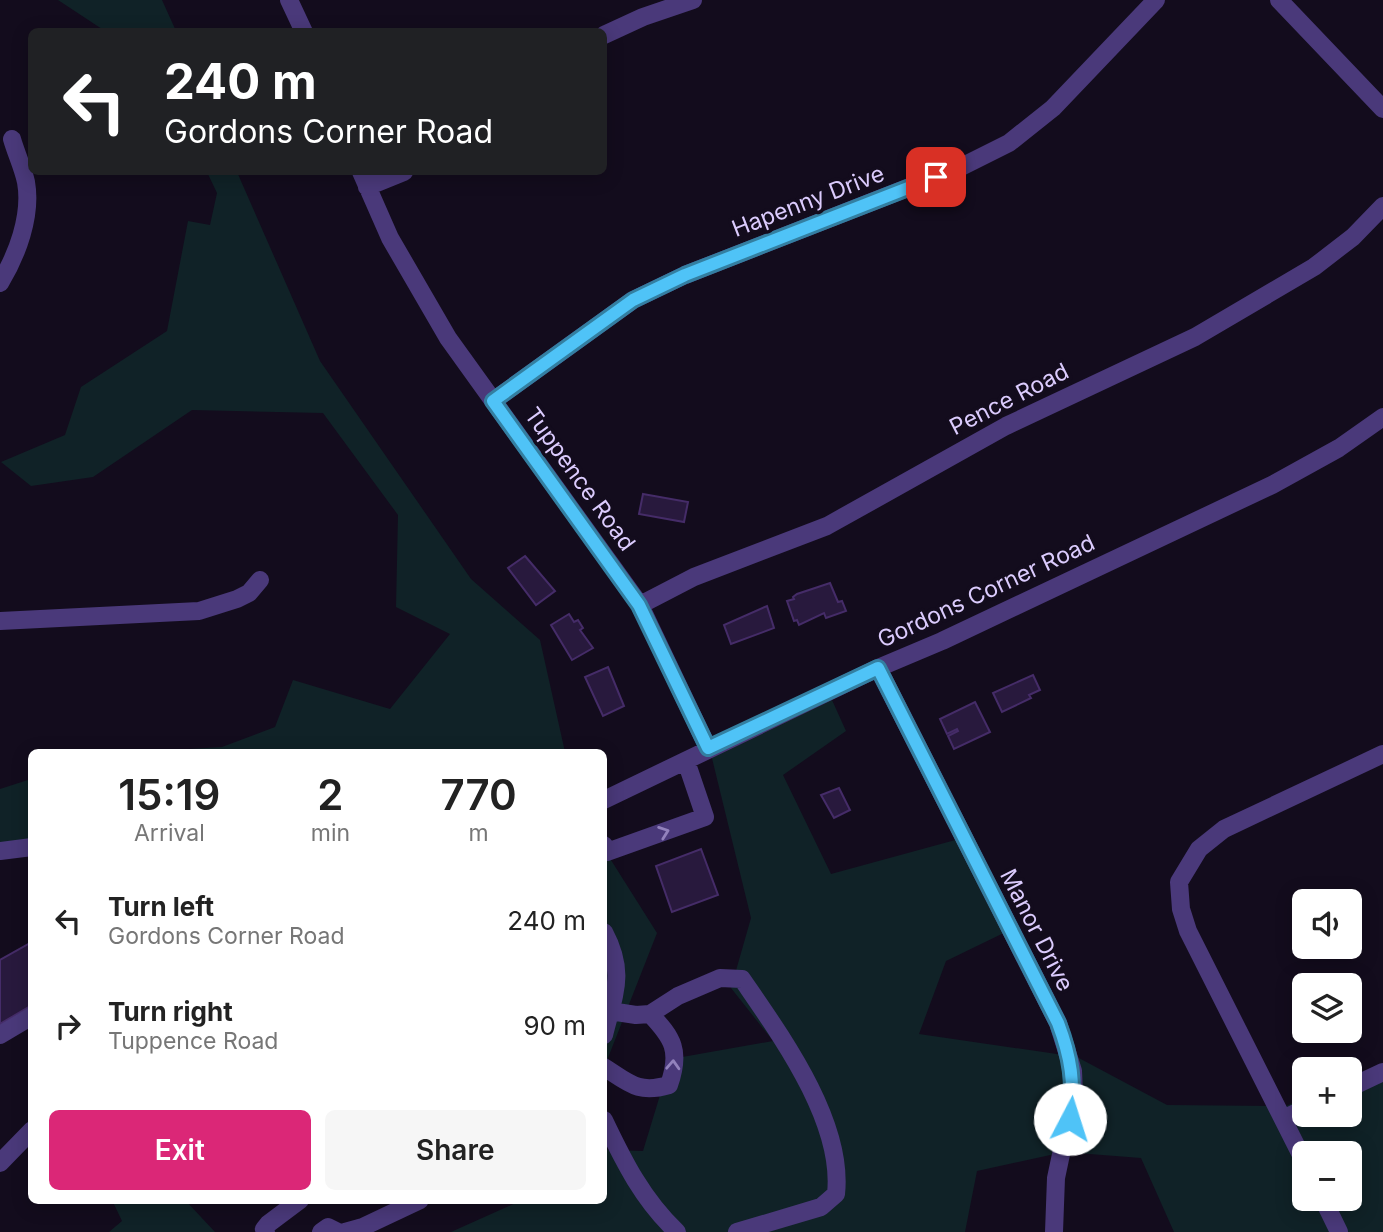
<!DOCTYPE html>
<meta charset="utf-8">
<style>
body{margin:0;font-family:Inter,sans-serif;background:#f6f6f6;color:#222;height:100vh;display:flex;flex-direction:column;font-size:26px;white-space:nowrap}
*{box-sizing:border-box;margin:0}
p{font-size:23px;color:#767676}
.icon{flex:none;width:38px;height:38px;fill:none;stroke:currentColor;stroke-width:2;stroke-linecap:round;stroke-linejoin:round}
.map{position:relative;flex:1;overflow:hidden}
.side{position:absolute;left:28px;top:749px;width:579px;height:455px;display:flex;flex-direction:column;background:#fff;border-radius:10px;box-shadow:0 4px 18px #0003}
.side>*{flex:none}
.hud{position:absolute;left:28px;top:28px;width:579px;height:147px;border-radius:10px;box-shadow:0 4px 18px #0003;background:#202124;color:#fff;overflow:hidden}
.tools{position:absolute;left:1292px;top:889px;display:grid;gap:14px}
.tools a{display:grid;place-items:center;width:70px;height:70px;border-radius:10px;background:#fff;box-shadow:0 4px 18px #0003;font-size:35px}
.pin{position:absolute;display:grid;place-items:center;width:60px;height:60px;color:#fff;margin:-30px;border-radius:14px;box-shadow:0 4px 10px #0006}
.me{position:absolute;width:77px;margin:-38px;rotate:5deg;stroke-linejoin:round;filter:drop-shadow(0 0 5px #0008)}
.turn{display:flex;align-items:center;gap:24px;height:147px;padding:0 21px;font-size:32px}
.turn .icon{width:91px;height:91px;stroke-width:2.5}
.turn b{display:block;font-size:49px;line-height:60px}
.eta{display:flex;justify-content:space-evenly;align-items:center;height:119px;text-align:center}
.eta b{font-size:42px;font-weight:600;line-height:49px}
.action{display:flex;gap:14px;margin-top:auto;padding:14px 21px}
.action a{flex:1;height:80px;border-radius:10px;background:#db2777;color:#fff;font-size:28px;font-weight:600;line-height:80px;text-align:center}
.action a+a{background:#f6f6f6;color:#222}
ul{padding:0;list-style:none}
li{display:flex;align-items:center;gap:21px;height:105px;padding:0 21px}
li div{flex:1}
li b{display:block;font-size:26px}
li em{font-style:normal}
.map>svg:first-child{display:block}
.green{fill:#102227;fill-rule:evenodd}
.building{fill:#28193d;stroke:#452c68;stroke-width:2}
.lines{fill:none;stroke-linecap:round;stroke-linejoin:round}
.minor{stroke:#4a397a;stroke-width:18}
.oneway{stroke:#9282bc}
.route-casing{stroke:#337fa1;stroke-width:18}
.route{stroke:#4fc3f7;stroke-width:12}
.labels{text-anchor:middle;stroke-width:7;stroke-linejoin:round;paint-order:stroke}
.street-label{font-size:23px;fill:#dbcbfd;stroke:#130c1d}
</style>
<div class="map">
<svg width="1383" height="1232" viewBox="0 0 1383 1232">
<rect width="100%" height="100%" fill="#130c1d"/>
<path class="green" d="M58,0H162L176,31H105Z
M207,172H237L320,361L471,579L540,640L565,752H140L222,747L275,727L293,680L390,709L450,634L396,607L398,515L323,413L192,410L93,477L31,486L1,462L65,435L81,387L167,331L188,221L210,225L217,193Z
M827,689L846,731L783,775L831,874L970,836L1016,927L946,961L919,1034L1077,1057L1167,1105L1286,1106L1304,1098V1115H1349V1079L1383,1064V1232H1174L1141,1158L1064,1152L977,1171L965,1232H451L520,1201L604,1200V1150L643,1151L671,1059L773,1041L731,988L751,918L709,746ZM1304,1153H1349V1199H1304Z
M31,779V839L0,844V789Z
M604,849L657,933L604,1068Z
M112,1200L186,1201L215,1232H109L122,1221Z"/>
<path class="building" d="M643,494L688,502L684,522L639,514Z
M525,556L555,591L536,605L508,568Z
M830,583L838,602L842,601L846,611L826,618L824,613L799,625L797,620L794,621L787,601L794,599L793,597L797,594Z
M767,606L774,628L731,644L724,625Z
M569,614L574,622L578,620L583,628L580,630L593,648L572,660L551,625Z
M608,667L624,706L603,716L585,677Z
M1033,675L1040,690L1029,695L1031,698L1002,712L993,693Z
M975,702L990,732L954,749L948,736L958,731L957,729L947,734L940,719Z
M839,788L850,810L834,818L821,795Z
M701,849L718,895L672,912L656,866Z
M32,942V1005L0,1024V960Z"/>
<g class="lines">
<path class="minor" d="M289,0L304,32
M1279,0L1383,109
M604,35L643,17L693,0
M361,172L390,238L448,338L640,605L708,748
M367,187L404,172
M0,283C17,255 32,216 26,182C23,168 16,153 12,139
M493,401L633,300L685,275L961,167L1009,143L1053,108L1156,0
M640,605L694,577L827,526L1006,426L1195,337L1314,267L1353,237L1383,206
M0,621L199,611L237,599L249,593L260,580
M878,668L1058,1023L1073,1071L1074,1093L1056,1178L1054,1232
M604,800L878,668L942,641L1272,485L1339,448L1383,417
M604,845L607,852L705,817L686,761
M0,851L32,847
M604,932C626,973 614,994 604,1035
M610,1011L636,1015L650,1014L678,996L720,978L742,979C781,1036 844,1122 836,1194L821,1207L737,1232
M0,1035L32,1016
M604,1067C629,1083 638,1094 669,1085C681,1051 673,1038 650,1014
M1349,1088L1383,1072
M1283,1119L1304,1109
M604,1120C624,1162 643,1200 677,1232
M1304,1161L1188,931L1181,909L1179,882L1199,849L1224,829L1383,754
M0,1163L32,1130
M1323,1199L1339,1232
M266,1232L264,1229L268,1224L300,1200
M321,1232L328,1227L338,1232
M345,1232L363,1227L420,1200"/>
</g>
<defs><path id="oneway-chevron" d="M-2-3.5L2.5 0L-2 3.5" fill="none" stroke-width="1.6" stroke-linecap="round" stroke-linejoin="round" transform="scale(1.75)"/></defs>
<g class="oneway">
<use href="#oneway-chevron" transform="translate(664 832) rotate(-20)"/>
<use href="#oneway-chevron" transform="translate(673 1065) rotate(-87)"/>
</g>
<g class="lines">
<defs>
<path id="route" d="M936,177L685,275L633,300L493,401L639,605L708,748L878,668L1058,1023C1071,1057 1075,1084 1070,1119"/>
</defs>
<use href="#route" class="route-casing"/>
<use href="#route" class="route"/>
</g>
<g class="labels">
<g class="street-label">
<text transform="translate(808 201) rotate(-21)" y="8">Hapenny Drive</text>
<text transform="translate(1009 399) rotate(-27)" y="8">Pence Road</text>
<text transform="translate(580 479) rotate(54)" y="8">Tuppence Road</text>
<text transform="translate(986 591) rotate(-25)" y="8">Gordons Corner Road</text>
<text transform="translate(1037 930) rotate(63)" y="8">Manor Drive</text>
</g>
</g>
</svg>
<div class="tools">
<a><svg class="icon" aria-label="sound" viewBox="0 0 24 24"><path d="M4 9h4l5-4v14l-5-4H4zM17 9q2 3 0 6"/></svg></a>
<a><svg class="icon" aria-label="layers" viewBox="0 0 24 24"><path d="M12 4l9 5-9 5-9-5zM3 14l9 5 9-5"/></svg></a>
<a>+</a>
<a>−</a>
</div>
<div class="pin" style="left:936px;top:177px;background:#d93025"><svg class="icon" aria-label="arrive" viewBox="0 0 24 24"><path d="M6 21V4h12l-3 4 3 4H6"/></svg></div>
<svg class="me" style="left:1070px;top:1119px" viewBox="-20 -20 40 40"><circle r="19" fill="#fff"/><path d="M0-13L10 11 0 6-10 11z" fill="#4fc3f7"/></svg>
<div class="hud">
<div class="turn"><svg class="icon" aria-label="left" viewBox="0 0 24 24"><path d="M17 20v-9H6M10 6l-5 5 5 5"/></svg><div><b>240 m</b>Gordons Corner Road</div></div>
</div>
<section class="side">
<div class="eta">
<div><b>15:19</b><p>Arrival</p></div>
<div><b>2</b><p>min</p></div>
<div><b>770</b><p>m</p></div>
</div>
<ul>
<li><svg class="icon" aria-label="left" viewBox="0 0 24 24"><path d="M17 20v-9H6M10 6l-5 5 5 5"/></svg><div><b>Turn left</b><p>Gordons Corner Road</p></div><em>240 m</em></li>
<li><svg class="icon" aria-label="right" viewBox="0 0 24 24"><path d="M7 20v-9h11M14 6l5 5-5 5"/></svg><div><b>Turn right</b><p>Tuppence Road</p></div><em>90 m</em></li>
</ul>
<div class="action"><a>Exit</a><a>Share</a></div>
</section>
</div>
